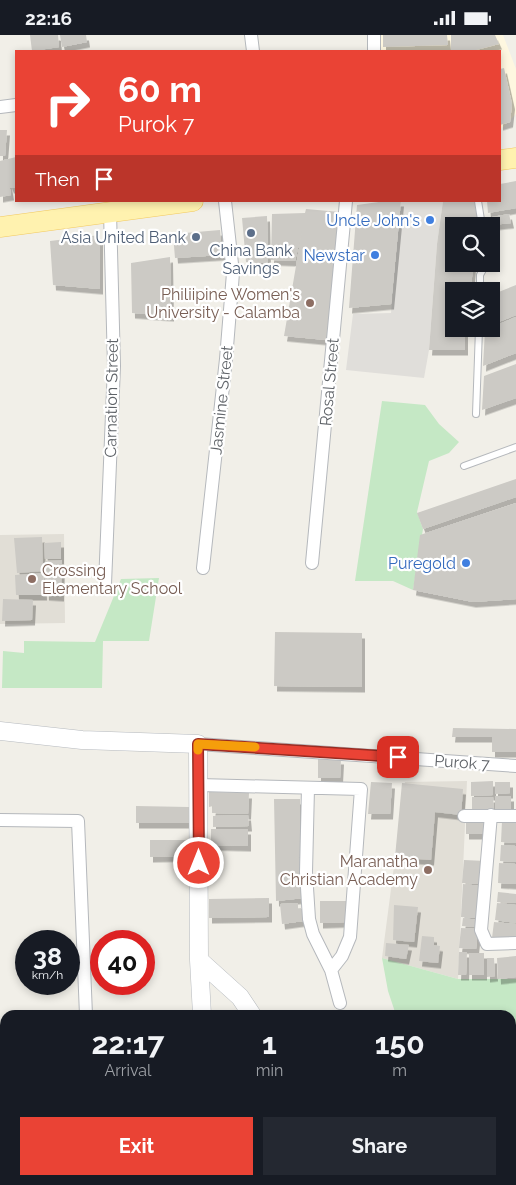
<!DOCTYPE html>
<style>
body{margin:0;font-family:Raleway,sans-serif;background:#242831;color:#f1f3f6;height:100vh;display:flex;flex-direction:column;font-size:19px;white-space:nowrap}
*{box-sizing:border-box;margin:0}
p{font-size:16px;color:#9ea1a6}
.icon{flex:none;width:28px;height:28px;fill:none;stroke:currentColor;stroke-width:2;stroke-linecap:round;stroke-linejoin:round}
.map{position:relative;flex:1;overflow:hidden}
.panel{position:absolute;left:0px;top:975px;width:516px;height:175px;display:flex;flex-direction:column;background:#171b24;border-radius:15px 15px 0 0;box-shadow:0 2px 8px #0003}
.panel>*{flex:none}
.guide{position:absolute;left:15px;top:15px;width:486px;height:152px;border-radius:0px;box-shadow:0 2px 8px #0003;background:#ea4335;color:#fff;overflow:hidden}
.fabs{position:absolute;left:445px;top:182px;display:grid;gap:10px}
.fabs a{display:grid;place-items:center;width:55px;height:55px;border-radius:0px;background:#171b24;box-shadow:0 2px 8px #0003;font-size:25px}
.speed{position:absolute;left:15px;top:895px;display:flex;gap:10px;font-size:25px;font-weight:700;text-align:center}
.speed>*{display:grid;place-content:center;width:65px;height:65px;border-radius:50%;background:#171b24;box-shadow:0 2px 8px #0003;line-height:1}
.speed small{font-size:12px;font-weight:400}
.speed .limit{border:8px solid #d22;background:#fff;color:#111}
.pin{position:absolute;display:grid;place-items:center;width:42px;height:42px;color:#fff;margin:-21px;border-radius:10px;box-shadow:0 2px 8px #0006}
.me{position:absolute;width:55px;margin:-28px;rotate:0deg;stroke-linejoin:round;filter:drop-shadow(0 0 4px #0008)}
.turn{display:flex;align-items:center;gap:18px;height:105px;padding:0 20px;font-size:22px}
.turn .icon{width:65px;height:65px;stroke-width:2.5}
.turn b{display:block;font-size:35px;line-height:42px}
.then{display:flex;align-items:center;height:48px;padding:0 20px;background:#0003;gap:10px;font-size:19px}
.eta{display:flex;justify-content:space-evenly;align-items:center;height:85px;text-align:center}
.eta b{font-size:30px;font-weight:700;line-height:35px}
.button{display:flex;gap:10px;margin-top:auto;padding:10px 20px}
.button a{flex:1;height:58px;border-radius:0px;background:#ea4335;color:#fff;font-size:20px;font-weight:700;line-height:58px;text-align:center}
.button a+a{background:#242831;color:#f1f3f6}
.status{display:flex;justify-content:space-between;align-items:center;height:35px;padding:0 25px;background:#171b24;direction:ltr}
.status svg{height:14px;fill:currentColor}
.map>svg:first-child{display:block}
.commercial{fill:#fef7e0}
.industrial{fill:#e0deda}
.education{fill:#e1ded6}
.green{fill:#c5e8c5}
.building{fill:#cccac5;filter:url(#shadow)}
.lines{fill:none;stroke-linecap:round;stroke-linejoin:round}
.lane-casing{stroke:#b5b8bc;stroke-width:8}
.street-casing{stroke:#b5b8bc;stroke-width:14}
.secondary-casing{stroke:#b6babf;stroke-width:19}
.primary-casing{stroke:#f2c960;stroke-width:21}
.lane{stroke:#fff;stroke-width:6}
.street{stroke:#fff;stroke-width:12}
.secondary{stroke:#fff;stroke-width:18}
.primary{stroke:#fff2af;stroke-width:20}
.route-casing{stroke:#982c22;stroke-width:12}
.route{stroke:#ea4335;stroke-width:9}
.slow{stroke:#f59e0b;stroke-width:9}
.shop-dot{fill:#3f7fe0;stroke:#fff;stroke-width:2}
.service-dot{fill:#5c6f8a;stroke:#fff;stroke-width:2}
.education-dot{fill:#8d6e63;stroke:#fff;stroke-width:2}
.labels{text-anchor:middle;stroke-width:4.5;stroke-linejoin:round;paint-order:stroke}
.shop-label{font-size:16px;fill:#366cbe;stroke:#fff;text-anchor:end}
.service-label{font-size:16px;fill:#4e5e75;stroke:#fff;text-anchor:end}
.education-label{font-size:16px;fill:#785e54;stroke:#fff;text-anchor:end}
.street-label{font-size:16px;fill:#5f6368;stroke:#fff}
</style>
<div class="status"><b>22:16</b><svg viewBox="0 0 49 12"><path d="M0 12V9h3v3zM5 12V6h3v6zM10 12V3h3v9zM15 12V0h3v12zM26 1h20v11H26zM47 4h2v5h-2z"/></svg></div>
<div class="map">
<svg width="516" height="1150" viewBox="0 0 516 1150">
<defs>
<filter id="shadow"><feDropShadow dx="3" dy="5.5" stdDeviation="0" flood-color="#0004"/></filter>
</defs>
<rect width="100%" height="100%" fill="#f1efe8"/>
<path class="commercial" d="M372,0H503L516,34V79L500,95V16H372Z"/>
<path class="industrial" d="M401,166H443L437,209L429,315L424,343L346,335L353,279L391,278Z"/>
<path class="education" d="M64,499L65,588L0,589V500Z
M467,746L458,944L382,923L405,747Z"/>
<path class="green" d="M382,366L425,370L439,389L459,407L449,418L429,426L417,477L423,494L413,555L393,546H355Z
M159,543L149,606H103L102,653H2L3,616L24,618V606L95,607L121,544Z
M382,923L458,944H516V1150H405L404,1145H511V980H396L388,956Z"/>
<path class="building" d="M30,0H58L59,12L32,16Z
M60,0H86L87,7L62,12Z
M383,0H447L448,10L383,12Z
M451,0H495L499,9L472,16H451Z
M504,33L512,69L510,87L500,90V34Z
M0,95H7L5,121H0Z
M16,122V153H11L9,148L11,160L0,162V126Z
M516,146V173L488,178L487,166H500V149Z
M386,166H401L391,269L349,273L357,170Z
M443,166H477L479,191H454V229H473L471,256H454V294H465V315H429L437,209Z
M306,174L340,177L326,305L284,301L302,196L295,226L271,225L272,179L305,178Z
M509,179L511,188L493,190L492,182Z
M267,181L268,228L246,227L242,183Z
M220,195L222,220L175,223L173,199Z
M100,200V254L53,250L50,206Z
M170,222L171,281L132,278L131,228Z
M516,250V280L491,290V260Z
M516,282V318L483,331L485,295Z
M516,329V363L482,375L484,341Z
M516,444V462L423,494L417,478Z
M516,468V564L473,567L413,555L420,500Z
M42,502L43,536L17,538L14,503Z
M61,507V524H45L44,508Z
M62,525L61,561L46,560L45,526Z
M43,538L44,560H16L15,540Z
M3,564L33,565L32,585L2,586Z
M275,597L362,598V652L274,651Z
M453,693L516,694V717H492V702H452Z
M318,723L341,724L340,743H318Z
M493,746V760L471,761V747Z
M371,747L392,748L390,779H368Z
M495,747H510V758L495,759Z
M402,748L463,754L461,780L435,777L431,825L395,822Z
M209,757L249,758L248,779L212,778L213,771L209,772Z
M495,761H511V778H495Z
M472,762H493L494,777L472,778Z
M274,764H300V822L294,823H300L304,863L276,866Z
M136,771L189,772V788H136Z
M248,780L249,791L213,792V781Z
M466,785L485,786V799H466Z
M502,786L516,787V808L501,807Z
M211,794H248V811L211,810Z
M150,805H191V821L150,822Z
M501,810L516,811V827L500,826Z
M464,825L485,826L483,849L462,848Z
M499,828L516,829V849L498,848Z
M463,849L481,851L479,883L461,882Z
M498,857L516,859V868L497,867Z
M269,863V882L209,883V864Z
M320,866H347V887L320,888Z
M298,868V874H303L304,886L282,889L280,869Z
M497,868L516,870V888L495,885Z
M394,870L418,872L414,907L393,905Z
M463,883L478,885L477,892L462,891Z
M494,887L516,889V905L492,903Z
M461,893L478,894L476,914L459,913Z
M422,901L434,902V910L440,911L438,928L419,926Z
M386,908L409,910L406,924L385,921Z
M459,917H467L466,940H458Z
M469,918H484V940H469Z
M516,921V942L498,944L497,923Z
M487,923H494L495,941L487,942Z"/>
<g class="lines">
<defs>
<path id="lane" d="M478,166L482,191
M480,256V240L486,229
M476,379L479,294
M464,431L516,412"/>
<path id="street" d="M251,0L253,16
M374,16V0
M0,72L16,70
M312,528L346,166
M203,533L226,324L233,238L225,166
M105,549L114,331L110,177
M198,709L516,731
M199,750L361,754L350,902L342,921L331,935
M308,753L306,837L309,884L313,899L331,935L340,968
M491,780L481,895L487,909L516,908
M464,781H516
M0,785L78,786L86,980
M0,1072L5,1071"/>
<path id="secondary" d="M0,696L82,705L198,709L199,925L202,980
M199,925L240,962L252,980
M348,1145L349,1150"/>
<path id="primary" d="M500,125L516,123
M0,192L193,166"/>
</defs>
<use href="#lane" class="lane-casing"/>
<use href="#street" class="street-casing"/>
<use href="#secondary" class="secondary-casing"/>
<use href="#primary" class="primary-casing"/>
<use href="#lane" class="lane"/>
<use href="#street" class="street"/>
<use href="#secondary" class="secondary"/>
<use href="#primary" class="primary"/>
</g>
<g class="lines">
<defs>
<path id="route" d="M199,828L198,709L398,722"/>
</defs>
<use href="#route" class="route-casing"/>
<use href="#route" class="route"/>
<path class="slow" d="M198,715V709L255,712"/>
</g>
<g class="shop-dot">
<circle cx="430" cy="185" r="5"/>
<circle cx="375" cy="220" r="5"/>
<circle cx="466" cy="528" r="5"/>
</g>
<g class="service-dot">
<circle cx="251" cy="198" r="5"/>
<circle cx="196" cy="202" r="5"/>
</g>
<g class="education-dot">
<circle cx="310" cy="268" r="5"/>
<circle cx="32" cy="544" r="5"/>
<circle cx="428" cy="835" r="5"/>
</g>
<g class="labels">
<g class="shop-label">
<text x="420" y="191">Uncle John's</text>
<text x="365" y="226">Newstar</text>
<text x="456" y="534">Puregold</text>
</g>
<g class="service-label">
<text x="186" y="208">Asia United Bank</text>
<text x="251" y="221" text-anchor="middle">China Bank<tspan x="251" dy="18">Savings</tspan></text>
</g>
<g class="education-label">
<text x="300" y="265">Philiipine Women's<tspan x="300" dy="18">University - Calamba</tspan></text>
<text x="42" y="541" text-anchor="start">Crossing<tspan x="42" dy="18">Elementary School</tspan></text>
<text x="418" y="832">Maranatha<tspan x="418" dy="18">Christian Academy</tspan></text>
</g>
<g class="street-label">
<text transform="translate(329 347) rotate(-85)" y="6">Rosal Street</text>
<text transform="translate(111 363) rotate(-89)" y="6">Carnation Street</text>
<text transform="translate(221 365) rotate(-84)" y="6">Jasmine Street</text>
<text transform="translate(462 727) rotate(4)" y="6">Purok 7</text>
</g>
</g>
</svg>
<div class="fabs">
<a><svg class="icon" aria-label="search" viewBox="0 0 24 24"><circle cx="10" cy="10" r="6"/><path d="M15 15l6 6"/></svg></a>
<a><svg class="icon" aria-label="layers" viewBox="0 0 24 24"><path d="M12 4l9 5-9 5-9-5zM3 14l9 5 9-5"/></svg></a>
</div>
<div class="speed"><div>38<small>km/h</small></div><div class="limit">40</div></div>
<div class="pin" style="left:398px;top:722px;background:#d93025"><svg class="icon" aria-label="arrive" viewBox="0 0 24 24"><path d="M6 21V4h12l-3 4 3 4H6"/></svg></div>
<svg class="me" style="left:199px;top:828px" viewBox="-20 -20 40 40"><circle r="17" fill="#ea4335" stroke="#fff" stroke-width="3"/><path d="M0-11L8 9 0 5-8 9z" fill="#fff"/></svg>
<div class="guide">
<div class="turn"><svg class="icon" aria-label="right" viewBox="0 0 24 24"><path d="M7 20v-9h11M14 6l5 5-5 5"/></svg><div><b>60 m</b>Purok 7</div></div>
<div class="then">Then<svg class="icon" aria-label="arrive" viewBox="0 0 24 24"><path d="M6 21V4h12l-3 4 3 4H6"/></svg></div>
</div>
<section class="panel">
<div class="eta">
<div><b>22:17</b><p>Arrival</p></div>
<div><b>1</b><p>min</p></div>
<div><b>150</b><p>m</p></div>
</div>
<div class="button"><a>Exit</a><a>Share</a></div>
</section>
</div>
